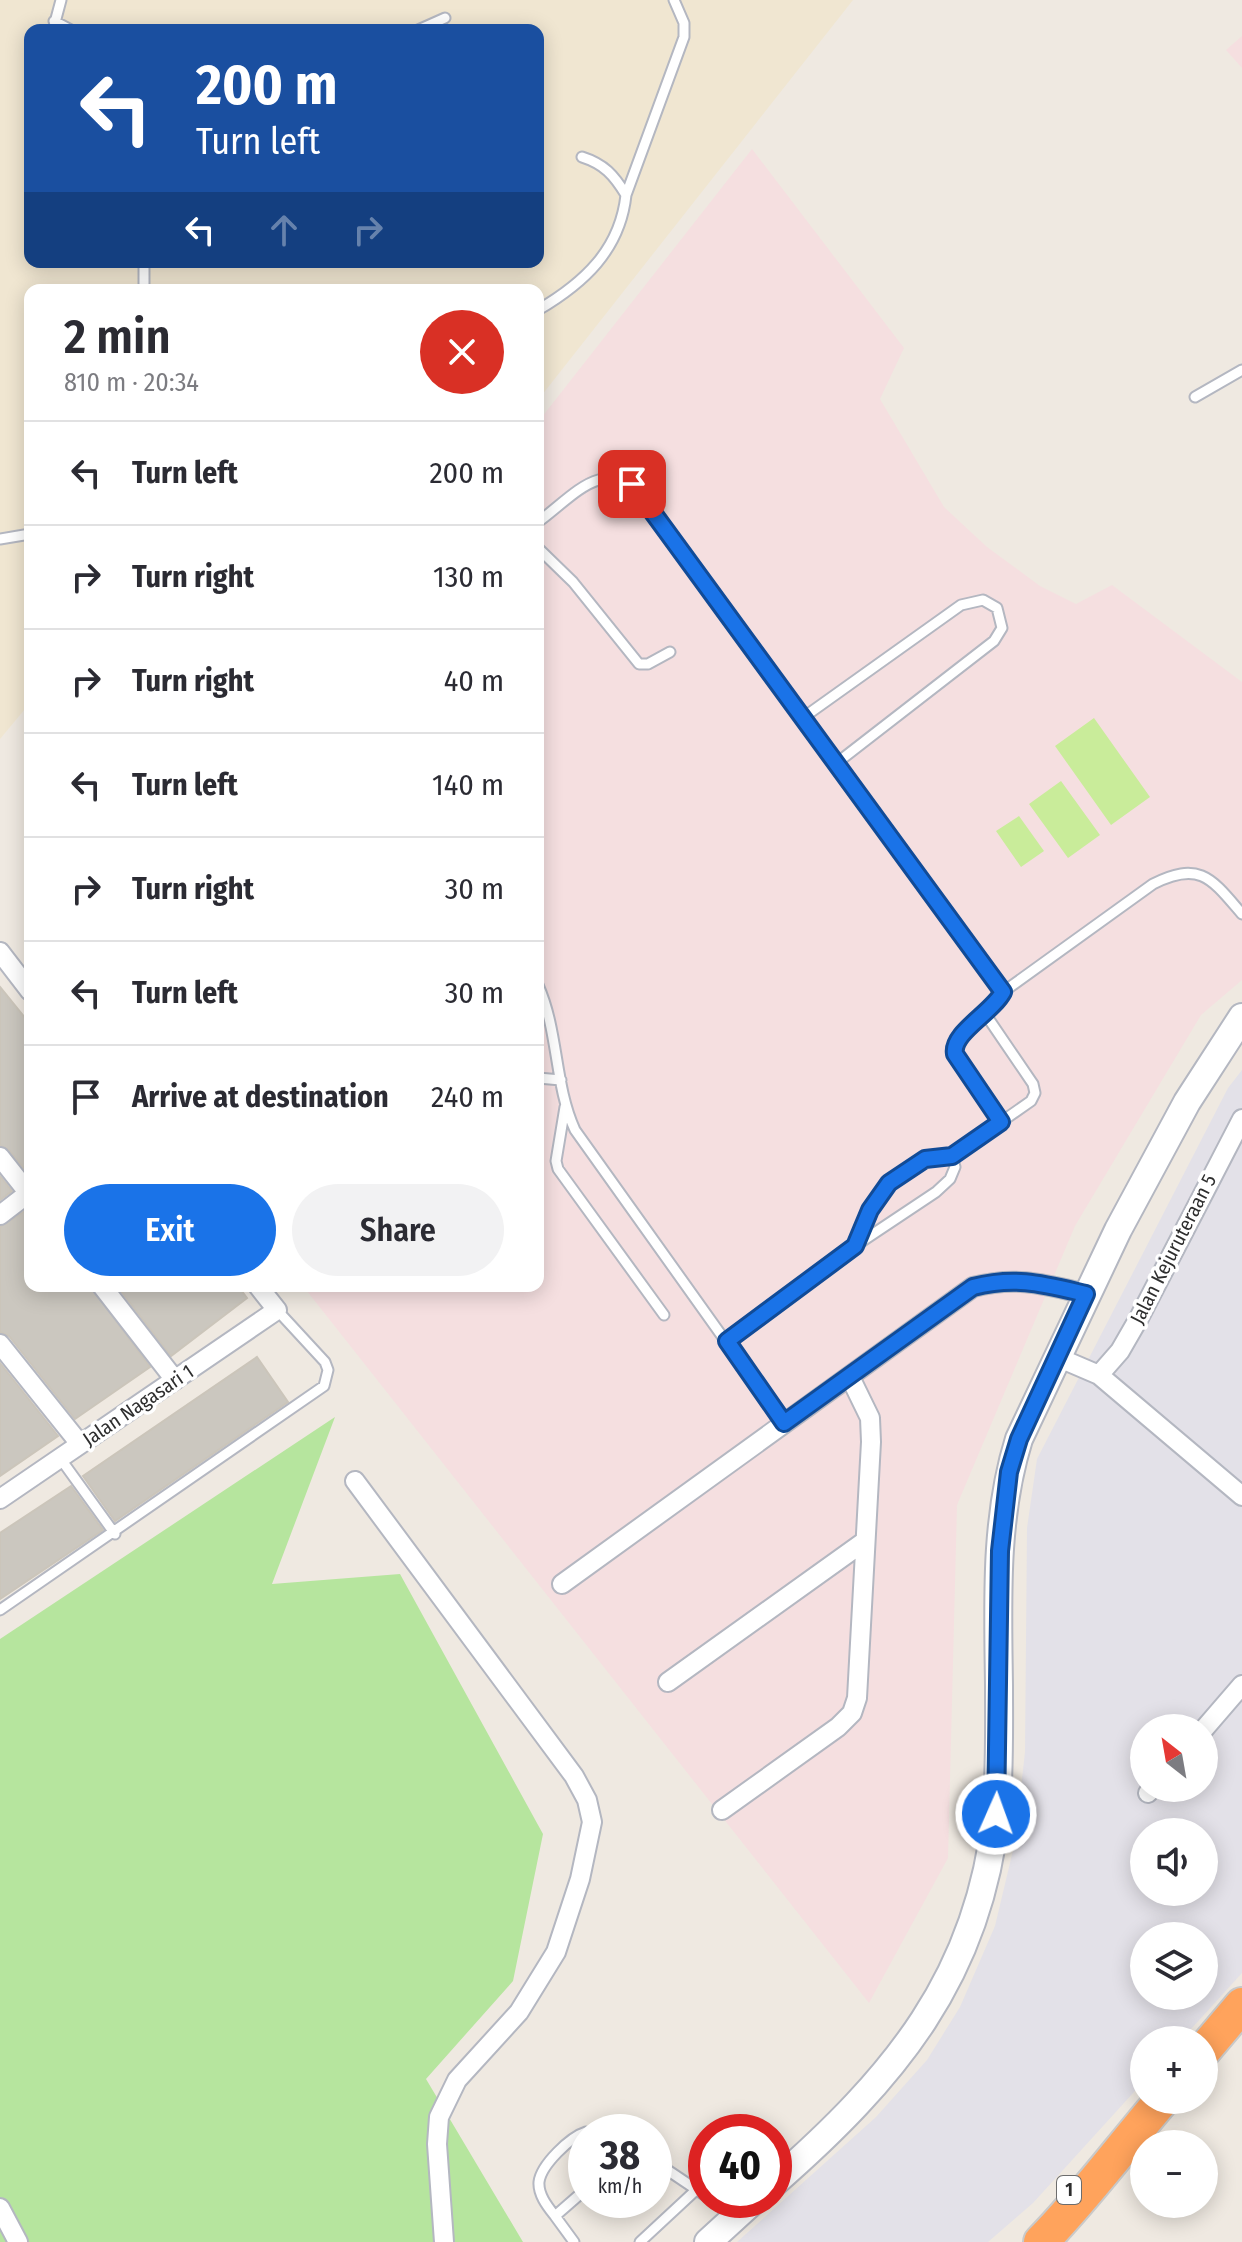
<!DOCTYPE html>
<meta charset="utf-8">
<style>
body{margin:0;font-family:"Fira Sans Condensed",sans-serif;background:#f2f2f3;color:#2b2b33;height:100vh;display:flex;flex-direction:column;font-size:30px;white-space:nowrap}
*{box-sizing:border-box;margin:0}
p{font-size:26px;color:#7c7c81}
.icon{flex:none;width:44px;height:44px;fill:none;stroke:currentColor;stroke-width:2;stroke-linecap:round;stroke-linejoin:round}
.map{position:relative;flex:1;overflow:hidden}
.drawer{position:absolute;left:24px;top:284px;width:520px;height:1008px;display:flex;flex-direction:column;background:#fff;border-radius:16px;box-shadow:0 4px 20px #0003}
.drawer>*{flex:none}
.banner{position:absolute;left:24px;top:24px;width:520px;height:244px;border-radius:16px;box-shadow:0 4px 20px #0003;background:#1a4fa0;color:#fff;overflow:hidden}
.needle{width:52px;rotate:329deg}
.buttons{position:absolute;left:1130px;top:1714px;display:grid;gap:16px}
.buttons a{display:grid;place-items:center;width:88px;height:88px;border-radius:50%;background:#fff;box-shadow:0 4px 20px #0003;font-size:40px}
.speed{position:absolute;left:568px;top:2114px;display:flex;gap:16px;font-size:40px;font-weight:700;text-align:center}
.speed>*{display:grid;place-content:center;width:104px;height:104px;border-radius:50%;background:#fff;box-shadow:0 4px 20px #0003;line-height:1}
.speed small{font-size:20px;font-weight:400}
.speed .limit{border:12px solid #d22;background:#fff;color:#111}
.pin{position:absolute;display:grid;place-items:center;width:68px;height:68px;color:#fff;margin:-34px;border-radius:16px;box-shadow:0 4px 12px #0006}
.me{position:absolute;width:88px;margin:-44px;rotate:2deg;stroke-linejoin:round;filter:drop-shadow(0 0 6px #0008)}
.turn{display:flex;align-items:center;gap:28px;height:168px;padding:0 40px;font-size:36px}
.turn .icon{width:104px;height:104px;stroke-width:2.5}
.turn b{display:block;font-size:56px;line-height:68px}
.lanes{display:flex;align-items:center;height:76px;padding:0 40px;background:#0003;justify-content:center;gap:40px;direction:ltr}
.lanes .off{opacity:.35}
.round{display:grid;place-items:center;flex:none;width:84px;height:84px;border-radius:42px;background:#f2f2f3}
.head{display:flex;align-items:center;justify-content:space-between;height:136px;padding:0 40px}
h1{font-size:48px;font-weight:600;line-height:60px}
.primary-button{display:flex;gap:16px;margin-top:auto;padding:16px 40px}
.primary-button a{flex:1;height:92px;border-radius:48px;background:#1a73e8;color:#fff;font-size:32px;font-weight:600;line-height:92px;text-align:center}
.primary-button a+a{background:#f2f2f3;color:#2b2b33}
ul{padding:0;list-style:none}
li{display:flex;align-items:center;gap:24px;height:104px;padding:0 40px;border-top:2px solid #e1e1e2}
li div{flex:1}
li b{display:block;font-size:30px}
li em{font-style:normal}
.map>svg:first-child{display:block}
.industrial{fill:#e3e1e8;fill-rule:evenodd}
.education{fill:#f0e6d1;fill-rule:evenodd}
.medical{fill:#f5dfe0}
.green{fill:#b6e59e}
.pitch{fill:#c9ec9a}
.building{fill:#cbc7bf;stroke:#cbc5ba;stroke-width:2}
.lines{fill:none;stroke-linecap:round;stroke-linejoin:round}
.lane-casing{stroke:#b4b7c1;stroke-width:13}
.street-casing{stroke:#b4b7c1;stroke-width:22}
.secondary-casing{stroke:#b4b7c1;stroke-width:30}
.highway-casing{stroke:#c9c9c9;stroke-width:38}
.lane{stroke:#fff;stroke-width:9}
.street{stroke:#fff;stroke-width:18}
.secondary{stroke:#fff;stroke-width:26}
.highway{stroke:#ffa35c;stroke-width:34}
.route-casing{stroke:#114b97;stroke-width:20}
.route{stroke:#1a73e8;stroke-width:14}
.labels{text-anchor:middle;stroke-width:7;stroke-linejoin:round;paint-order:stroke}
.shield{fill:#fff;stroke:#6d6d6d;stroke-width:2}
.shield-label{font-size:18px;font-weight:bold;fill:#2e2e2e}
.street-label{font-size:20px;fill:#2e2e2e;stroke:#fff}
</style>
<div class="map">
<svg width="1242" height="2242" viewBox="0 0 1242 2242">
<rect width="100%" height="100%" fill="#efe9e1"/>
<path class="industrial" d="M1242,1070V1973L1181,2040H1144V2081L1033,2203L988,2242H737L876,2117L927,2060L960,2007L995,1926L1015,1842L1025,1752L1027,1528L1037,1459L1228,1088ZM1144,1728H1204V1788H1144ZM1144,1832H1204V1892H1144ZM1144,1936H1204V1996H1144Z"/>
<path class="education" d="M0,0H853L538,400V290H30V703L0,739ZM30,30H538V262H30Z"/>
<path class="medical" d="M1242,36V68L1226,50Z
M752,149L904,348L880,399L944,507L987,547L1040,586L1076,604L1112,585L1242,682V980L1201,1015L1075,1226L957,1505L948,1858L869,2003L303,1286H538V422Z"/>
<path class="green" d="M335,1417L272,1584L400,1574L543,1834L513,1981L426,2079L523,2242H0V1639Z"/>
<path class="pitch" d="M1094,718L1150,797L1111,825L1055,746Z
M1061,781L1100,835L1068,858L1029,804Z
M1019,816L1044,851L1021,867L996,831Z"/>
<path class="building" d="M0,987L30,1024V1176L9,1150L0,1145Z
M0,1176L12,1191L0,1200Z
M25,1211L30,1218V1286H90L150,1367L75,1419L9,1336L0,1332V1227Z
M117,1286H238L247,1298L171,1356Z
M257,1357L288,1402L115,1521L83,1476Z
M0,1363L58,1436L0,1476Z
M71,1486L103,1530L0,1599V1533Z"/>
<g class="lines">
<defs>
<path id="lane" d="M54,21L71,30
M53,30L61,0
M418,30L445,18
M582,157C604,164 614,175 626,195
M144,290V262
M538,310C584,283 620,250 626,195L684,37V23L674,0
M1195,397L1242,370
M538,522C575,495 603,455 644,496L1003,992
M0,539L30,534
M538,548L573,582L639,664H648L670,652
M804,717L961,605L983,600L997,608L1002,628L994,641L838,762
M538,985C559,1032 554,1084 575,1130L784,1423
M986,1015L1033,1084L1035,1093L1031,1101L1001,1122
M538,1078L561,1080
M565,1107L556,1161L558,1169L664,1315
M952,1156L1001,1122L955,1054C951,1033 992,1013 1003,992L1153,884C1200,860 1212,879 1242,914
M727,1341L855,1246L936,1192L950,1179L955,1167L952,1156C899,1153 872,1205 855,1246
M60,1458L115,1534
M0,1610L324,1386L328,1370L325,1362L277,1310
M654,2161L706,2196
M712,2200L733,2213
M555,2216C548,2207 538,2195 539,2182C541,2165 570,2137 586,2132
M574,2242L555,2216L586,2189
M640,2242L696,2190"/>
<path id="street" d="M0,952L30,991
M0,1157L30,1195
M0,1215L30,1192
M102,1286L175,1380
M0,1344L80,1444
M1057,1357L1099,1375L1242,1496
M1099,1375L1120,1351L1139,1318L1242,1119
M355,1481L574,1776L587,1800L592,1822L580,1879L556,1952L519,2012L457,2080L439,2117L437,2144L444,2242
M0,1499L277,1310L258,1286
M562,1584L973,1287C1016,1276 1043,1284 1086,1294
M668,1682L865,1541
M1204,1729L1242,1685
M1148,1793L1152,1788
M722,1810L838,1727L852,1713L857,1698L871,1442L870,1418L850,1377
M0,2208L18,2242"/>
<path id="secondary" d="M774,2183C894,2078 979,1977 996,1814C1000,1772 999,1728 999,1686C998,1604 994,1519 1019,1439L1118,1230L1187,1102L1242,1017
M708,2242L754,2200"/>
<path id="highway" d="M1204,2050L1242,2005
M1041,2242C1086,2196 1120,2149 1162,2100"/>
</defs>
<use href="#lane" class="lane-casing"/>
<use href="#street" class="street-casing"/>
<use href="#secondary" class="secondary-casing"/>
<use href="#highway" class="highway-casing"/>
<use href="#lane" class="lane"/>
<use href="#street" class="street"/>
<use href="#secondary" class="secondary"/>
<use href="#highway" class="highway"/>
</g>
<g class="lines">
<defs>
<path id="route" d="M632,484L1003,992C992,1013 951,1033 955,1054L1001,1122L952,1156L925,1159L889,1183L870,1210L855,1246L727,1341L784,1423L973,1287C1016,1276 1043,1284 1086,1294L1019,1439L1009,1472L1000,1551L996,1814"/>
</defs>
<use href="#route" class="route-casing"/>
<use href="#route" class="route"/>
</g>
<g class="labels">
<rect class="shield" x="1057" y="2176" width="24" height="28" rx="6"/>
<g class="shield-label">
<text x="1069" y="2196">1</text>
</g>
<g class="street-label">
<text transform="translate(1173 1249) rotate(-63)" y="7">Jalan Kejuruteraan 5</text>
<text transform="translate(138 1405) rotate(-34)" y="7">Jalan Nagasari 1</text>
</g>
</g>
</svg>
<div class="buttons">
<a><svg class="needle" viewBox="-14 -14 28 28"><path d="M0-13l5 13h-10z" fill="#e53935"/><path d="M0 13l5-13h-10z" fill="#7c7c81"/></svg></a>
<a><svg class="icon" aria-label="sound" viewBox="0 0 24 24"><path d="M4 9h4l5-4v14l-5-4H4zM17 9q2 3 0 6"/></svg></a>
<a><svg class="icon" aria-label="layers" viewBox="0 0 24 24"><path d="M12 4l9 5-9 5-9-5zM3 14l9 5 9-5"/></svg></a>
<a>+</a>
<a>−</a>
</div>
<div class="speed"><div>38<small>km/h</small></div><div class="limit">40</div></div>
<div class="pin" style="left:632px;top:484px;background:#d93025"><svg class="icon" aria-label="arrive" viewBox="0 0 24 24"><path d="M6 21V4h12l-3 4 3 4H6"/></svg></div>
<svg class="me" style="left:996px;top:1814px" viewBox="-20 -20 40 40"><circle r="17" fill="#1a73e8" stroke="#fff" stroke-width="3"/><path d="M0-11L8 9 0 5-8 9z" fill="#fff"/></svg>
<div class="banner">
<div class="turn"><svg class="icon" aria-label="left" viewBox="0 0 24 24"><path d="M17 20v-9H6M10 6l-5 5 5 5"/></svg><div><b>200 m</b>Turn left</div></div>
<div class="lanes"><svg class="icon" aria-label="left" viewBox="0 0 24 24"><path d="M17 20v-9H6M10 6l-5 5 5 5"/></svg><svg class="icon off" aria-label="ahead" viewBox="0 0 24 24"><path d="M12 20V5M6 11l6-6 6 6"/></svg><svg class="icon off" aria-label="right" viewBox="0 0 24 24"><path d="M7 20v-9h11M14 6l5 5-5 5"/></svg></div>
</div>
<section class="drawer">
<div class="head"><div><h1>2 min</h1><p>810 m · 20:34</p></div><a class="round" style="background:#d93025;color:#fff"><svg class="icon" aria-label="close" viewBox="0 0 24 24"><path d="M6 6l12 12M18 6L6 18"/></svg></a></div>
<ul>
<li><svg class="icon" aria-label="left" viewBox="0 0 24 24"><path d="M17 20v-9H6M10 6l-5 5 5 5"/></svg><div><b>Turn left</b></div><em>200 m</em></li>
<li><svg class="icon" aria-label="right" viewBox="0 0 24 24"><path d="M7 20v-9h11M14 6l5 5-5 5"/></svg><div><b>Turn right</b></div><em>130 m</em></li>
<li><svg class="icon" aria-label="right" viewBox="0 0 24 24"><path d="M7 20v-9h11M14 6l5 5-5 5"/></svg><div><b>Turn right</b></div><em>40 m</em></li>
<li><svg class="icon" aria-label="left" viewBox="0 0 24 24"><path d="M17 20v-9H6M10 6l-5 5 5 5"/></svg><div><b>Turn left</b></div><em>140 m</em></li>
<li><svg class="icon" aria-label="right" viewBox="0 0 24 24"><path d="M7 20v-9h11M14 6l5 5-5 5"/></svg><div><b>Turn right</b></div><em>30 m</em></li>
<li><svg class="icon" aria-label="left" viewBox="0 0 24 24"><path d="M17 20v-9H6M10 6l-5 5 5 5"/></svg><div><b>Turn left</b></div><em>30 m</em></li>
<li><svg class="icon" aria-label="arrive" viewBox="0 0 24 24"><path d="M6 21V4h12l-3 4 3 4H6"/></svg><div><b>Arrive at destination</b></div><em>240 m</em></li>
</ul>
<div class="primary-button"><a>Exit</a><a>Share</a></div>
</section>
</div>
